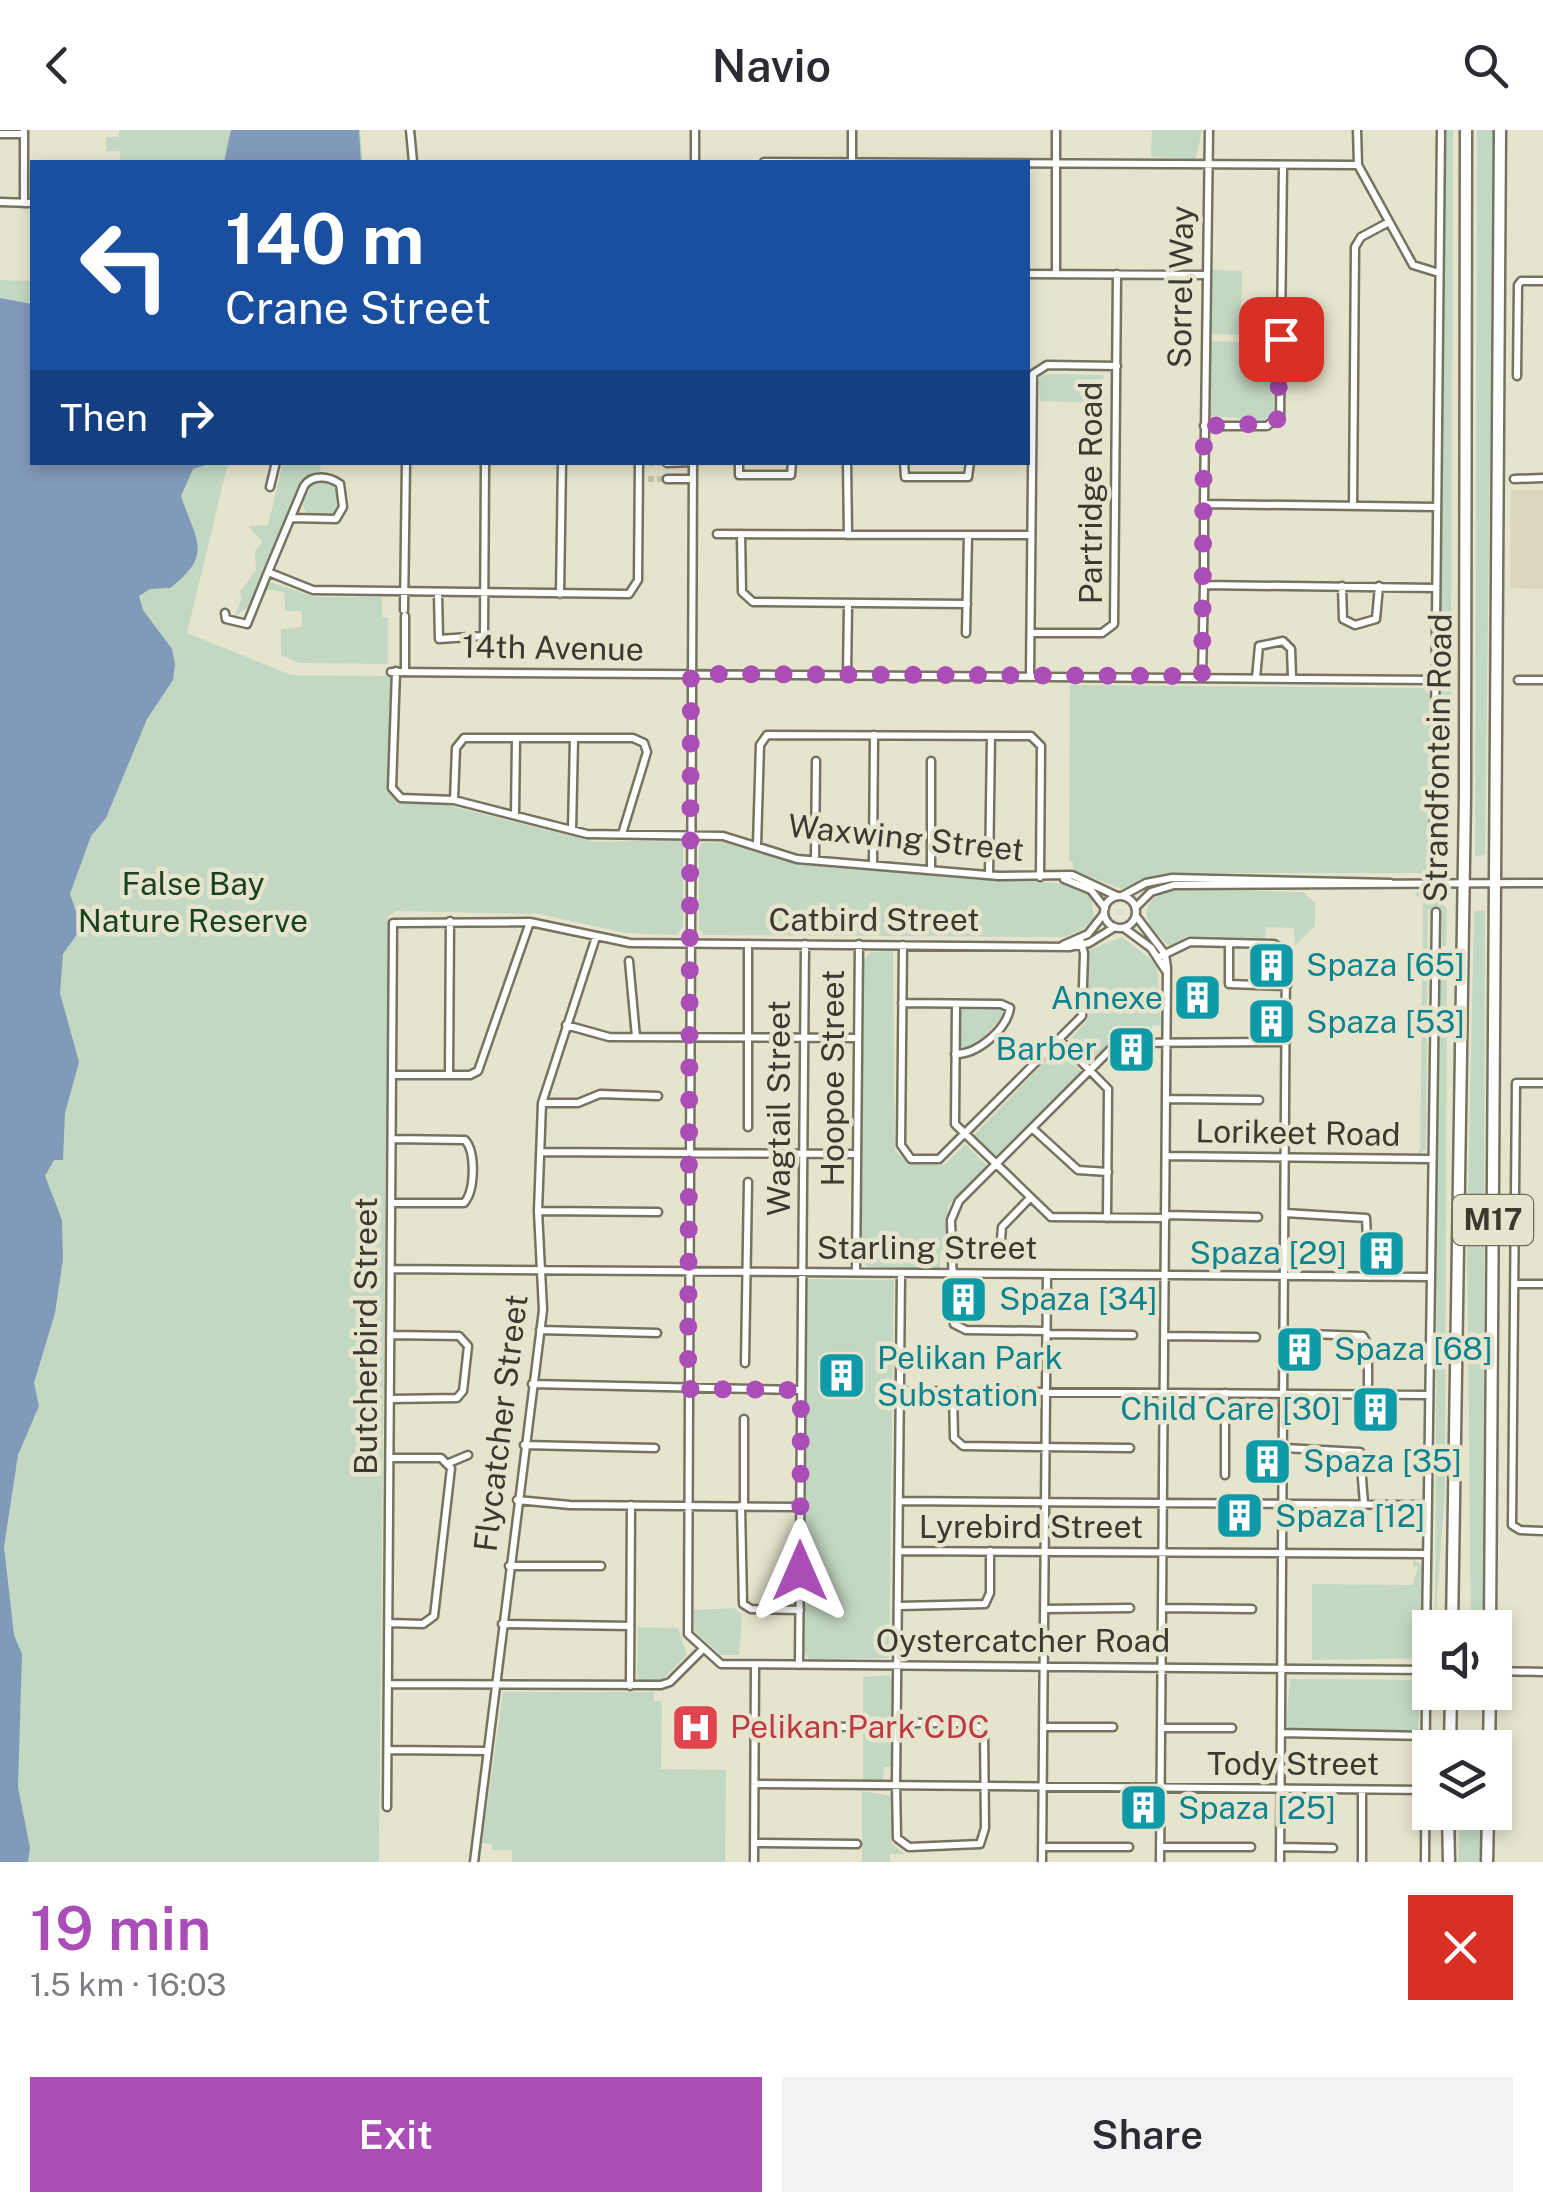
<!DOCTYPE html>
<meta charset="utf-8">
<style>
body{margin:0;font-family:"Public Sans",sans-serif;background:#f2f2f3;color:#2b2b33;height:100vh;display:flex;flex-direction:column;font-size:38px;white-space:nowrap}
*{box-sizing:border-box;margin:0}
p{font-size:32px;color:#7c7c81}
.icon{flex:none;width:55px;height:55px;fill:none;stroke:currentColor;stroke-width:2;stroke-linecap:round;stroke-linejoin:round}
.map{position:relative;height:1732px;overflow:hidden}
.sheet{display:flex;flex-direction:column;background:#fff;flex:1}
.sheet>*{flex:none}
.hud{position:absolute;left:30px;top:30px;width:1000px;height:305px;border-radius:0px;box-shadow:0 5px 15px #0003;background:#1a4fa0;color:#fff;overflow:hidden}
.fabs{position:absolute;left:1412px;top:1480px;display:grid;gap:20px}
.fabs a{display:grid;place-items:center;width:100px;height:100px;border-radius:0px;background:#fff;box-shadow:0 5px 15px #0003;font-size:50px}
.pin{position:absolute;display:grid;place-items:center;width:85px;height:85px;color:#fff;margin:-42px;border-radius:20px;box-shadow:0 5px 15px #0006}
.me{position:absolute;width:110px;margin:-55px;rotate:0deg;stroke-linejoin:round;filter:drop-shadow(0 0 8px #0008)}
.turn{display:flex;align-items:center;gap:35px;height:210px;padding:0 30px;font-size:45px}
.turn .icon{width:130px;height:130px;stroke-width:2.5}
.turn b{display:block;font-size:70px;line-height:85px}
.then{display:flex;align-items:center;height:95px;padding:0 30px;background:#0003;gap:20px;font-size:38px}
.round{display:grid;place-items:center;flex:none;width:105px;height:105px;border-radius:0px;background:#f2f2f3}
.summary{display:flex;align-items:center;justify-content:space-between;height:170px;padding:0 30px}
h1{font-size:60px;font-weight:600;line-height:75px;color:#aa4db7}
.cta{display:flex;gap:20px;margin-top:auto;padding:20px 30px}
.cta a{flex:1;height:115px;border-radius:0px;background:#aa4db7;color:#fff;font-size:40px;font-weight:600;line-height:115px;text-align:center}
.cta a+a{background:#f2f2f3;color:#2b2b33}
header{display:flex;justify-content:space-between;align-items:center;height:130px;padding:0 30px;background:#fff;font-size:45px;font-weight:600}
.map>svg:first-child{display:block}
.built{fill:#dbd6bb}
.green{fill:#c3d8c3}
.water{fill:#829ab9}
.lines{fill:none;stroke-linecap:round;stroke-linejoin:round}
.minor-tunnel{stroke:#c5c2af;stroke-width:6;stroke-dasharray:6 3;stroke-linecap:butt}
.minor-casing{stroke:#767360;stroke-width:11}
.primary-casing{stroke:#767360;stroke-width:15}
.minor{stroke:#fff;stroke-width:6}
.primary{stroke:#fff;stroke-width:10}
.route{stroke:#aa4db7;stroke-width:18;stroke-dasharray:0 32.4}
.labels{text-anchor:middle;stroke-width:9;stroke-linejoin:round;paint-order:stroke}
.shield{fill:#e7e4ce;stroke:#6f6d60;stroke-width:2.5}
.shield-label{font-size:30px;font-weight:bold;fill:#3b3a31}
.street-label{font-size:32px;fill:#3b3a31;stroke:#e7e4ce}
.park-label{font-size:32px;fill:#18441c;stroke:#e7e4ce}
.culture-label{font-size:32px;fill:#0d838f;stroke:#e7e4ce;text-anchor:start}
.health-label{font-size:32px;fill:#be3a42;stroke:#e7e4ce;text-anchor:start}
</style>
<header><svg class="icon" aria-label="back" viewBox="0 0 24 24"><path d="M15 5l-7 7 7 7"/></svg>Navio<svg class="icon" aria-label="search" viewBox="0 0 24 24"><circle cx="10" cy="10" r="6"/><path d="M15 15l6 6"/></svg></header>
<div class="map">
<svg width="1543" height="1732" viewBox="0 0 1543 1732">
<rect width="100%" height="100%" fill="#e7e4ce"/>
<path class="built" d="M1511,360H1543V459L1510,458Z"/>
<path class="green" d="M119,0H360L363,32H120V21H106V7H119Z
M1152,0H1202L1196,29L1151,27Z
M1445,0H1453L1451,576L1441,574Z
M1477,0H1494L1485,725L1475,726Z
M1212,140L1242,141L1240,205L1210,204Z
M0,150L32,151V332L228,333L187,503L291,545L390,546L389,662L399,673L443,674L595,712L678,710L683,716V796L677,805L626,803L539,784L397,781L388,786L379,1732H0Z
M1211,211L1273,213L1274,284L1266,290L1210,286Z
M1046,244L1103,245L1107,273L1040,271L1039,248Z
M283,333H321L320,341L301,352L252,474L234,487L242,468L239,463L256,440L255,421L263,412L248,396L268,395Z
M302 370a19 19 0 1 1 38 0a19 19 0 1 1-38 0Z
M270,452L315,467H382V487L388,488V534L300,533L281,525V499L302,497V481H285L284,462L266,459Z
M1070,555L1423,558L1429,564L1433,743H1164L1122,759L1073,740V732L1069,731Z
M727,712L796,734L1068,754L1091,766L1094,787L1083,799L1064,807L704,805L699,798V717L701,713Z
M1176,759L1303,762L1315,773V796L1295,816L1294,798L1266,797L1265,808L1187,806L1169,816C1154,800 1137,789 1153,768Z
M1414,763H1435L1447,779L1446,816H1442V779H1428L1426,1020L1416,1025L1420,1020L1423,780L1422,770Z
M1485,780L1483,1497L1471,1498L1467,1120L1474,781Z
M1122,807L1157,834L1161,896L1152,895L1151,907H1120L1088,931L1069,911L1088,889L1089,820Z
M893,821L895,1021L909,1034L944,1035L965,1014L987,1036L948,1076L947,1122L940,1123V1139L868,1137L861,1132L863,830L871,822Z
M1438,829L1447,834L1445,1360L1435,1497Z
M1004,879L1006,884L971,920L959,917L961,880Z
M1060,916L1081,942L994,1028L973,1006Z
M807,1149L894,1150L889,1528L809,1529L804,1523Z
M1413,1429L1423,1437L1422,1513H1430V1528L1312,1530V1454L1413,1455L1418,1437L1413,1436Z
M734,1478L742,1485L739,1525H721L694,1501V1480Z
M638,1497L678,1498L687,1525L662,1550L642,1551L637,1547Z
M889,1545L893,1553L892,1637H884L883,1650H863V1547Z
M1290,1549L1423,1550L1430,1553L1433,1566H1420L1418,1600H1291L1286,1594Z
M503,1562H654V1571H662L661,1639L726,1640L725,1732H512V1720H492V1714L482,1713Z
M862,1661L891,1666L892,1714L905,1724H890V1732H862Z
M1460,1683H1481V1732H1458Z"/>
<path class="water" d="M231,0H359L361,32H224Z
M0,168L32,174V332L212,333L193,339L181,366C196,411 214,424 170,458L150,459L139,466L143,480L172,519L175,534L173,550L147,589L106,688L91,706L70,764L79,790L78,803L63,824L60,863L79,932L65,983L63,1030H54L45,1046L62,1090L63,1129L55,1183L34,1253L39,1276L18,1325L4,1417L14,1505L22,1524L18,1657L30,1718L28,1732H0Z"/>
<g class="lines">
<path class="minor-tunnel" d="M648,333H667
M648,349H667"/>
<defs>
<path id="minor" d="M410,0L413,32
M695,0V32
M1209,0L1204,374L1437,377
M1357,0L1358,35L1413,135L1439,143
M0,4H24
M852,31V0
M764,32L1358,35
M0,72L32,73
M24,73V0
M1028,144L1206,145
M1056,144V0
M1517,246L1518,155L1521,151H1543
M1204,296H1267L1280,286L1283,35
M693,332L688,1504L721,1534L1430,1540
M739,332V345H791L792,332
M847,332L848,405
M904,332L905,347H968L970,332
M667,333L690,332
M667,349H693
M1514,349L1543,348
M270,357L276,332
M1353,376L1355,117L1361,107L1389,92
M291,388L336,389L343,377L340,354C329,346 312,344 304,356L268,442L313,460L629,464L638,450L639,332
M717,404L1031,405
M741,404L742,462L753,472L967,474
M1204,455V374
M1342,456L1343,489L1355,495L1376,489L1379,456
M438,464L439,509L484,506L485,332
M560,464L562,332
M404,480L406,332
M225,483L226,489L247,494L268,442
M405,486V541
M966,503L968,405
M1031,503H1102L1114,494L1117,144
M396,541L392,658L401,668L454,670L587,704L723,706L797,729L999,746L1072,745L1117,766
M391,542L1435,550
M847,546L848,475
M1030,546L1033,244L1047,235L1117,236
M1202,546L1204,455L1436,458
M1256,548L1259,516L1283,511L1291,519L1292,547
M1518,550H1543
M454,670L456,618L464,608H633L644,613L647,622L622,704
M515,685L516,608
M1434,693L1441,0
M572,700L574,609
M757,715L760,615L767,605L1031,606L1041,616L1040,747
M815,730L816,631
M873,733L874,605
M931,738V631
M989,745L991,606
M1064,749L1091,760L1105,778
M1104 782a16 16 0 1 1 32 0a16 16 0 1 1-32 0Z
M1122,766L1146,753L1172,748L1390,753
M1136,777L1151,762L1174,755L1543,753
M1136,786L1165,824L1167,838L1160,1732
M1124,798L1151,818L1166,841
M748,814V997
M1229,814V854L1287,856
M903,815L901,1015L911,1029H939L1082,886L1084,823L1080,809
M1063,815L1088,804L1103,785
M1159,827L1190,812L1274,814L1286,821L1280,1732
M629,831L636,907
M902,873L1001,874L1010,878C1007,899 977,925 955,924
M956,874L955,994L1051,1087L1166,1088
M566,895L609,907L858,908
M1061,911L1108,959L1107,1088
M392,945H470L478,941L530,792
M449,945L450,791
M1543,953H1516L1512,1395L1520,1400L1543,1401
M1166,969L1259,970
M542,973H578L600,964L658,966
M1032,998L1078,1040L1108,1042
M541,1022L857,1024
M1166,1026L1430,1029
M391,1073H464C475,1061 476,1022 465,1010L392,1009
M538,1081L658,1082
M1285,1083L1366,1088L1369,1147
M1166,1085L1258,1087
M1001,1109L1002,1097L1029,1069
M391,1139L1429,1147
M856,1142L859,814
M1515,1154H1543
M540,1200L657,1203
M1047,1201L966,1200L954,1194L951,1090L959,1071L1117,913L1286,912
M1284,1203L1363,1206L1368,1215V1264
M1047,1204L1133,1205
M391,1205L459,1206L468,1216L463,1261L457,1268L391,1269
M1165,1206L1256,1207
M745,1233L748,1052
M532,1254L801,1260
M901,1261L1429,1265
M953,1261L954,1308L963,1316L1130,1318
M524,1315L655,1318
M1284,1318L1360,1322L1364,1374
M449,1333L468,1325
M1225,1345V1263
M517,1370L570,1375L800,1377
M900,1371L1427,1375
M741,1376L743,1474L751,1479L800,1480
M744,1376V1289
M899,1421L1426,1424
M509,1436H601
M899,1476L985,1474L990,1463V1421
M1163,1478L1252,1479
M1044,1479L1130,1478
M389,1493L423,1494L434,1486L451,1338L441,1328H390
M502,1494L630,1496
M1426,1510L1436,782
M799,1535L805,814
M1495,1541L1543,1542
M389,1554L661,1555L670,1552L702,1520
M630,1556L631,1375
M897,1593H966L984,1599L985,1698L980,1714L909,1717L897,1708L896,1655L901,1143
M756,1596L860,1597
M1043,1597H1113
M1161,1598H1232
M1281,1603L1426,1606
M389,1620L487,1621
M755,1654L1426,1660
M387,1677L393,793L530,792L630,813L1069,817L1089,813L1115,797
M754,1713L857,1714
M1042,1717H1129
M1160,1717H1251
M1281,1717L1333,1718
M474,1732L543,1180L538,1081L542,973L596,807
M754,1732L755,1535
M1042,1732L1047,1144
M1362,1732V1660
M1425,1732L1426,1568"/>
<path id="primary" d="M1452,1498L1465,666L1466,0
M1490,1498L1500,0
M1450,1618L1451,1562
M1489,1618L1490,1562
M1448,1682L1449,1732
M1487,1732L1488,1682"/>
</defs>
<use href="#minor" class="minor-casing"/>
<use href="#primary" class="primary-casing"/>
<use href="#minor" class="minor"/>
<use href="#primary" class="primary"/>
</g>
<g class="lines">
<path class="route" d="M800,1441L801,1260L688,1259L691,544L1202,546L1204,296L1277,293L1281,209"/>
</g>
<defs>
<symbol id="building-square" viewBox="-11 -11 22 22"><rect x="-9" y="-9" width="18" height="18" rx="4" fill="#0f9aa8" stroke="#e7e4ce"/><path d="M-4-6H4V6H1V3H-1V6H-4ZM-2.5-4.3h1.7v1.8h-1.7ZM.8-4.3h1.7v1.8H.8ZM-2.5-1h1.7V.8h-1.7ZM.8-1h1.7V.8H.8Z" fill="#fff"/></symbol>
<symbol id="hospital-square" viewBox="-11 -11 22 22"><rect x="-9" y="-9" width="18" height="18" rx="4" fill="#e0444e" stroke="#e7e4ce"/><path d="M-5-5h3v3.5h4V-5h3V5h-3V1.5h-4V5h-3Z" fill="#fff"/></symbol>
</defs>
<g fill-rule="evenodd">
<use href="#building-square" x="1244" y="808" width="55" height="55"/>
<use href="#building-square" x="1170" y="840" width="55" height="55"/>
<use href="#building-square" x="1244" y="864" width="55" height="55"/>
<use href="#building-square" x="1104" y="892" width="55" height="55"/>
<use href="#building-square" x="1354" y="1096" width="55" height="55"/>
<use href="#building-square" x="936" y="1142" width="55" height="55"/>
<use href="#building-square" x="1272" y="1192" width="55" height="55"/>
<use href="#building-square" x="814" y="1218" width="55" height="55"/>
<use href="#building-square" x="1348" y="1252" width="55" height="55"/>
<use href="#building-square" x="1240" y="1304" width="55" height="55"/>
<use href="#building-square" x="1212" y="1358" width="55" height="55"/>
<use href="#hospital-square" x="668" y="1570" width="55" height="55"/>
<use href="#building-square" x="1116" y="1650" width="55" height="55"/>
</g>
<g class="labels">
<rect class="shield" x="1453" y="1065" width="80" height="50" rx="8"/>
<g class="shield-label">
<text x="1493" y="1100">M17</text>
</g>
<g class="street-label">
<text transform="translate(1181 157) rotate(-89)" y="11">Sorrel Way</text>
<text transform="translate(1091 363) rotate(-90)" y="11">Partridge Road</text>
<text transform="translate(553 518) rotate(1)" y="11">14th Avenue</text>
<text transform="translate(1438 628) rotate(-89)" y="11">Strandfontein Road</text>
<text transform="translate(906 708) rotate(6)" y="11">Waxwing Street</text>
<text x="874" y="801">Catbird Street</text>
<text transform="translate(833 948) rotate(-90)" y="11">Hoopoe Street</text>
<text transform="translate(779 978) rotate(-90)" y="11">Wagtail Street</text>
<text transform="translate(1298 1003) rotate(1)" y="11">Lorikeet Road</text>
<text x="927" y="1129">Starling Street</text>
<text transform="translate(366 1206) rotate(-90)" y="11">Butcherbird Street</text>
<text transform="translate(501 1293) rotate(-83)" y="11">Flycatcher Street</text>
<text x="1031" y="1408">Lyrebird Street</text>
<text x="1023" y="1522">Oystercatcher Road</text>
<text x="1293" y="1645">Tody Street</text>
</g>
<g class="park-label">
<text x="193" y="765">False Bay<tspan x="193" dy="37">Nature Reserve</tspan></text>
</g>
<g class="culture-label">
<text x="1306" y="846">Spaza [65]</text>
<text x="1163" y="879" text-anchor="end">Annexe</text>
<text x="1306" y="903">Spaza [53]</text>
<text x="1097" y="930" text-anchor="end">Barber</text>
<text x="1347" y="1134" text-anchor="end">Spaza [29]</text>
<text x="999" y="1180">Spaza [34]</text>
<text x="1334" y="1230">Spaza [68]</text>
<text x="877" y="1239">Pelikan Park<tspan x="877" dy="37">Substation</tspan></text>
<text x="1341" y="1290" text-anchor="end">Child Care [30]</text>
<text x="1303" y="1342">Spaza [35]</text>
<text x="1275" y="1397">Spaza [12]</text>
<text x="1178" y="1689">Spaza [25]</text>
</g>
<g class="health-label">
<text x="730" y="1608">Pelikan Park CDC</text>
</g>
</g>
</svg>
<div class="fabs">
<a><svg class="icon" aria-label="sound" viewBox="0 0 24 24"><path d="M4 9h4l5-4v14l-5-4H4zM17 9q2 3 0 6"/></svg></a>
<a><svg class="icon" aria-label="layers" viewBox="0 0 24 24"><path d="M12 4l9 5-9 5-9-5zM3 14l9 5 9-5"/></svg></a>
</div>
<div class="pin" style="left:1281px;top:209px;background:#d93025"><svg class="icon" aria-label="arrive" viewBox="0 0 24 24"><path d="M6 21V4h12l-3 4 3 4H6"/></svg></div>
<svg class="me" style="left:800px;top:1441px" viewBox="-20 -20 40 40"><path d="M0-17L14 15 0 8-14 15z" fill="#aa4db7" stroke="#fff" stroke-width="4"/></svg>
<div class="hud">
<div class="turn"><svg class="icon" aria-label="left" viewBox="0 0 24 24"><path d="M17 20v-9H6M10 6l-5 5 5 5"/></svg><div><b>140 m</b>Crane Street</div></div>
<div class="then">Then<svg class="icon" aria-label="right" viewBox="0 0 24 24"><path d="M7 20v-9h11M14 6l5 5-5 5"/></svg></div>
</div>
</div>
<section class="sheet">
<div class="summary"><div><h1>19 min</h1><p>1.5 km · 16:03</p></div><a class="round" style="background:#d93025;color:#fff"><svg class="icon" aria-label="close" viewBox="0 0 24 24"><path d="M6 6l12 12M18 6L6 18"/></svg></a></div>
<div class="cta"><a>Exit</a><a>Share</a></div>
</section>
